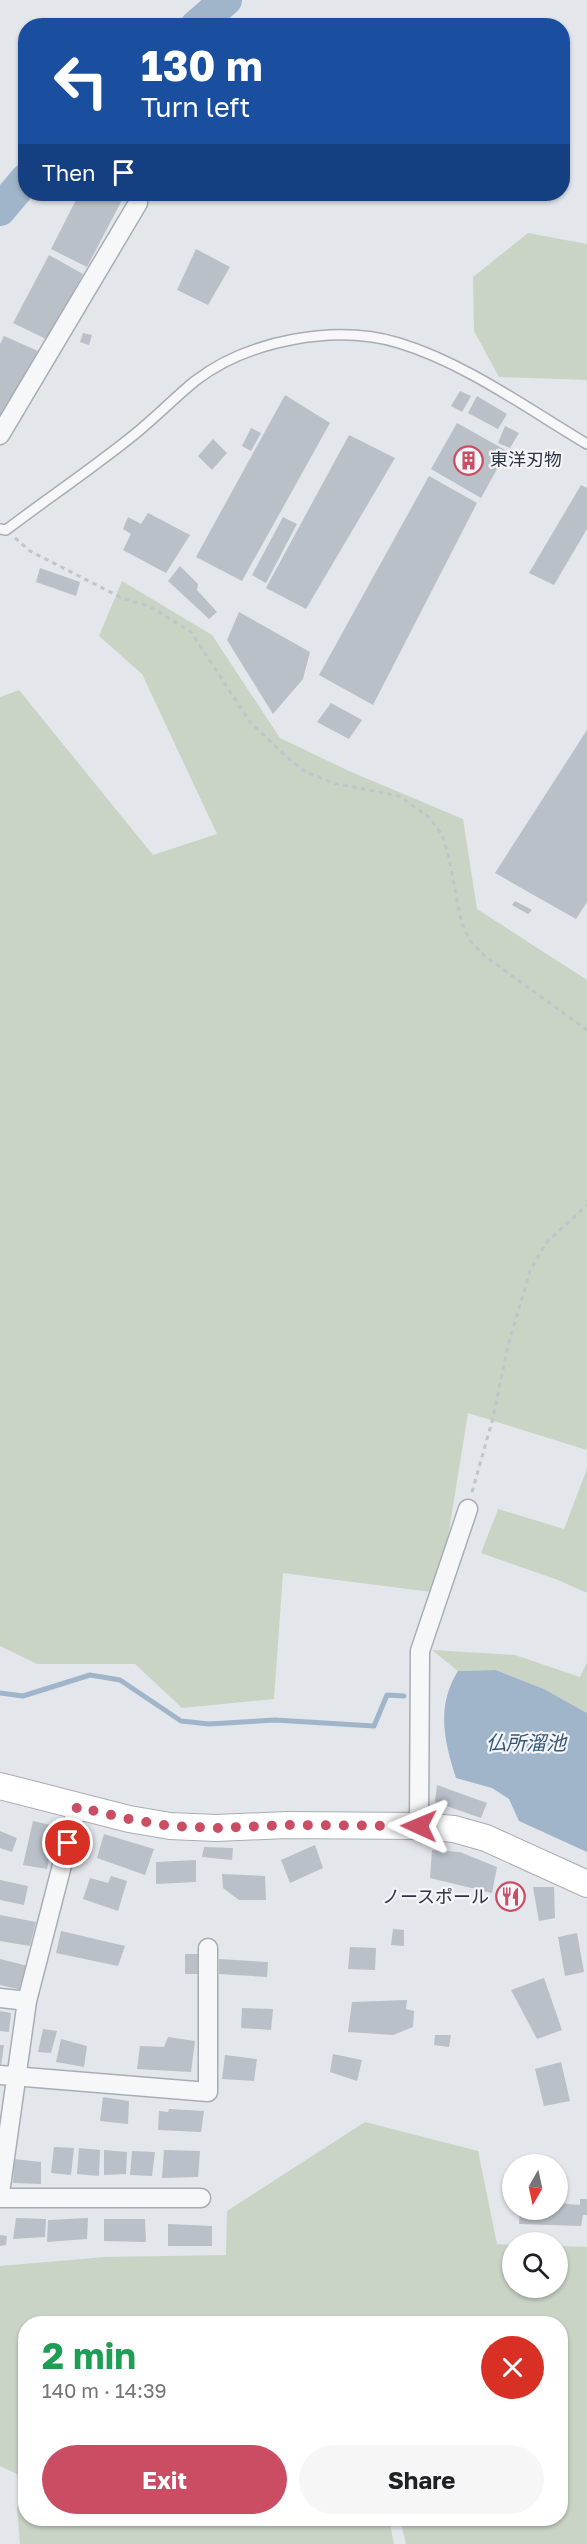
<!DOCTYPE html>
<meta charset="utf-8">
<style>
body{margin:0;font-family:"Golos Text","Noto Sans JP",sans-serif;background:#f6f6f6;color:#202124;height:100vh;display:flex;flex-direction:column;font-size:22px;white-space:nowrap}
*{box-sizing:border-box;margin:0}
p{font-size:20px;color:#757577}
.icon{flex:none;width:33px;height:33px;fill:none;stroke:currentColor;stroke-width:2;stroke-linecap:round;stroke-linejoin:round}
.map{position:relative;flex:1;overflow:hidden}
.sheet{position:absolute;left:18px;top:2316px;width:550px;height:210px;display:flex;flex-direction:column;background:#fff;border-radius:24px;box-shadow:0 2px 4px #0004}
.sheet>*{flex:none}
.banner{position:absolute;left:18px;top:18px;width:552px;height:183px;border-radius:24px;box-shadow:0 2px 4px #0004;background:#1a4fa0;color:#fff;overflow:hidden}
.needle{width:39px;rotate:189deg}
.controls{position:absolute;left:502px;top:2154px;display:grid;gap:12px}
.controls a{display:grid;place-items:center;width:66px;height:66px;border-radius:50%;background:#fff;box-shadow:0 2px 4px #0004;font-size:30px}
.pin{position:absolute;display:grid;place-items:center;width:51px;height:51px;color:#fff;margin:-26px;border:3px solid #fff;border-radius:50%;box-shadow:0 2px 6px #0007}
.me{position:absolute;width:66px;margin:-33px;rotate:271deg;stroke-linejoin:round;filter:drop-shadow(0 0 4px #0008)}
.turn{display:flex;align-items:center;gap:21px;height:126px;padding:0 24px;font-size:27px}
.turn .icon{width:78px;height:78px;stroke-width:2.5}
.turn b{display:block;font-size:42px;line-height:51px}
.then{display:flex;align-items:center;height:57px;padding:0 24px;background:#0003;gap:12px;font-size:22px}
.round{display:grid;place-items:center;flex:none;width:63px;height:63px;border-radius:32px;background:#f6f6f6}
.headline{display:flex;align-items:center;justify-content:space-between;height:102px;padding:0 24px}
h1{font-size:36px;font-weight:700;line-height:45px;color:#1e9e55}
.primary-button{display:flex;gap:12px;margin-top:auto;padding:12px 24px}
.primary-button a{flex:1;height:69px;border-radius:36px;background:#cb4d63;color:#fff;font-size:24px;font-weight:700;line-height:69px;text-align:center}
.primary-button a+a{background:#f6f6f6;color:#202124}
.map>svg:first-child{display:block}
.green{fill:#c9d4c5}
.water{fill:#a0b5c9}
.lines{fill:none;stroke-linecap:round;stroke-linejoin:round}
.stream{stroke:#a0b5c9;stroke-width:5}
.river{stroke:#a0b5c9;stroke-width:32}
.building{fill:#bac0c8}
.lane-casing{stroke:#a8adb5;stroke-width:12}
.street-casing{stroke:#a8adb5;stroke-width:21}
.secondary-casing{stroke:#a8adb5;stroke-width:28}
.path{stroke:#c1c4ca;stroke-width:3;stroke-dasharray:4.5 4.5;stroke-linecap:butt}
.lane{stroke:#f6f7f9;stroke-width:9}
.street{stroke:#f6f7f9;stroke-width:18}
.secondary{stroke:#fff;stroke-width:26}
.route{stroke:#cb4d63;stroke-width:10;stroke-dasharray:0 18}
.labels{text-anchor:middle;stroke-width:4.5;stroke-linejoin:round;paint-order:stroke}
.poi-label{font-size:18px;fill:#2b3443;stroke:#f3f5f8;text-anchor:start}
.water-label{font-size:20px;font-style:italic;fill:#365476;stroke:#f3f5f8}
</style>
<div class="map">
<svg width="587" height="2544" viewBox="0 0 587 2544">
<rect width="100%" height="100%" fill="#e3e6eb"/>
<path class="green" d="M528,233L587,244V380L499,377L474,331L473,277Z
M122,581L212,635L280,738L349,771L463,819L477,909L587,980V1450L468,1413L439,1593L283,1573L274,1699L182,1708L135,1664H37L0,1646V697L19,690L153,855L217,834L142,674L99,636Z
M587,1469V1593L558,1580L481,1553L498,1509L564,1529Z
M432,1650L515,1655L580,1677L587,1662V1713L544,1689L497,1670L458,1671Z
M365,2122L478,2151L497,2244L513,2245V2288H558V2246L587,2247V2544H406L400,2519L561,2518V2324H26L25,2478L0,2466V2266L105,2257L226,2255L227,2211Z
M25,2492L26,2518L389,2519L394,2544H20L17,2508Z"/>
<path class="water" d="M496,1670L544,1689L587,1713V1852L519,1821L509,1799L492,1788L456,1778C444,1741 436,1706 458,1671Z"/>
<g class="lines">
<path class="stream" d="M0,1693L23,1696L90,1675L120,1680L181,1721L209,1724L275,1720L374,1726L387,1695L404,1696"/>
<path class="river" d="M196,26L226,0
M0,210L26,179"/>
</g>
<path class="building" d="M79,194H106L122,200L87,267L51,249Z
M196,249L230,267L208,305L177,290Z
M49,255L83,274L48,340L13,323Z
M83,333L92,335L89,345L80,342Z
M4,336L38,351L3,418L0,417V344Z
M460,391L471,396L462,412L451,406Z
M285,395L330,423L242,581L196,557Z
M477,396L507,414L498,429L468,413Z
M457,423L507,451L481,498L431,469Z
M505,426L519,433L510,448L498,443Z
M251,428L261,433L251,451L242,446Z
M349,435L395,458L306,609L266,588Z
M213,439L227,453L212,470L198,456Z
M429,476L477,503L373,705L319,675Z
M581,485L587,488V529L554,585L529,573Z
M148,513L190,535L166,573L123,550L131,534L123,529L128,517L141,524Z
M283,517L297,524L266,583L252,575Z
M180,566L198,584L197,590L217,612L209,619L168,581Z
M40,568L80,582L76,596L36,582Z
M239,612L310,652L303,679L273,714L227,640Z
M331,703L362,720L349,739L317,722Z
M587,730V902L576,919L495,873Z
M515,901L532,910L528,914L512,905Z
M437,1785L487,1803L481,1818L435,1802Z
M33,1821L56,1826L47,1869L23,1865Z
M0,1831L17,1838L12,1852L0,1848Z
M104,1834L154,1849L145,1875L97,1858Z
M315,1845L323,1868L290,1883L281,1860Z
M204,1847L233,1848L232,1860L202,1857Z
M432,1850L460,1852L497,1867L492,1893L430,1878Z
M196,1860V1882L156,1884V1862Z
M222,1874L265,1876L266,1900H239L223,1888Z
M111,1876L127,1881L118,1911L83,1899L90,1878L108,1883Z
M0,1880L28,1886L24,1905L0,1900Z
M533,1887H554L555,1918L539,1921Z
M0,1915L36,1922L30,1946L0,1941Z
M393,1929L404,1930V1946L391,1945Z
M61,1931L125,1946L118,1966L56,1953Z
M577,1933L584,1972L565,1976L558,1937Z
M350,1947L376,1948L375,1970L348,1969Z
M185,1954H205L203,1974H185Z
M0,1959L28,1966L22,1990L0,1985Z
M219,1959L268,1962L267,1977L219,1974Z
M544,1978L562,2030L537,2039L511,1990Z
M407,2000L406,2009L414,2011L413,2027L393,2035L348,2032L352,2002Z
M242,2008L273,2009L271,2030L241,2028Z
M0,2011L11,2013L9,2032L0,2031Z
M43,2029L57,2031L51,2053L38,2052Z
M435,2035H451L449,2047L434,2045Z
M168,2037L195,2041L191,2072L137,2069L140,2046L164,2047Z
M61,2039L87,2046L84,2067L56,2062Z
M0,2045H4L1,2066L0,2065Z
M333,2054L362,2060L357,2081L330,2072Z
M225,2055L257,2059L254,2081L222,2079Z
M561,2062L570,2101L544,2106L535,2069Z
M103,2097L129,2101L128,2124L100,2121Z
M169,2109L204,2111L201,2132L158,2130L159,2111L168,2112Z
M54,2147L74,2148L71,2175L51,2173Z
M79,2148L100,2150L99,2176L77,2174Z
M104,2150L127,2152L126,2174L104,2175Z
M164,2150L200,2151L198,2177L162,2178Z
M132,2151L155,2152L152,2176L130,2175Z
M14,2159L41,2162V2184L13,2183Z
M580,2199H587V2215H583L581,2226L519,2224L520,2210H558V2203L580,2205Z
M16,2218L46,2219L45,2237L13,2239Z
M88,2218L87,2239L47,2242L48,2220Z
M104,2219H145L146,2242L104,2241Z
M168,2224L212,2226V2246H168Z
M0,2235L7,2236L6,2245L0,2246Z"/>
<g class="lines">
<defs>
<path id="lane" d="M0,529L6,530C47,499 90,470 130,438C153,420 173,399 195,381C248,340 335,324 399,343C465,363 528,409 587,444"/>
<path id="street" d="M0,435L138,203
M419,1826L420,1651L468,1509
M0,1998L27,2001
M0,2075L208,2092V1948
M0,2193L27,2001L77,1807
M0,2198H201"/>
<path id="secondary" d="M0,1786L129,1819L170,1826L216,1828L287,1825L419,1826L454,1829L486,1838L587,1884"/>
</defs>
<use href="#lane" class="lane-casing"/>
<use href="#street" class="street-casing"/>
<use href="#secondary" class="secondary-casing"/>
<path class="path" d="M15,538L30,551L122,598L151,607L191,632L250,722L288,758L306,772L333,783L399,796L430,818L442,835L448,853L461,921L470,941L486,957L587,1030
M472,1492L493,1418L508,1345L530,1271L546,1243L587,1205"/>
<use href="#lane" class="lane"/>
<use href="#street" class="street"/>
<use href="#secondary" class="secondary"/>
</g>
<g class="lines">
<path class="route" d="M68,1843L77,1807L129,1819L170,1826L216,1828L287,1825L419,1826"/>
</g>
<defs>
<symbol id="building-ring" viewBox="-11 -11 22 22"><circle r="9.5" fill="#f3f5f8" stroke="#cb4d63" stroke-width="1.5"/><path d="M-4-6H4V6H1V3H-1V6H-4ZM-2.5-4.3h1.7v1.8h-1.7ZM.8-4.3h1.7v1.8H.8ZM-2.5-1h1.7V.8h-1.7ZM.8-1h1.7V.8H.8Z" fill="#cb4d63"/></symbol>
<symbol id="restaurant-ring" viewBox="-11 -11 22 22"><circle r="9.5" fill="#f3f5f8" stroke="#cb4d63" stroke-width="1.5"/><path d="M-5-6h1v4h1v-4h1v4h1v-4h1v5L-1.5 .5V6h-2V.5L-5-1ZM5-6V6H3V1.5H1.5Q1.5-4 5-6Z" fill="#cb4d63"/></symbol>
</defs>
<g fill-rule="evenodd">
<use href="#building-ring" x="452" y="444" width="33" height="33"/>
<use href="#restaurant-ring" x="494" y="1880" width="33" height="33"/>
</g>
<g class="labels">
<g class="poi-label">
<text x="490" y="466">東洋刃物</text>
<text x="489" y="1903" text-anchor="end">ノースポール</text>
</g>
<g class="water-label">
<text x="526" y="1750">仏所溜池</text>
</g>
</g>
</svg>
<div class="controls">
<a><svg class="needle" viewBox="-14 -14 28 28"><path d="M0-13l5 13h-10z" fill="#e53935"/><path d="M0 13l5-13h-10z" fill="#757577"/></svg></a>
<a><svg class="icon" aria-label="search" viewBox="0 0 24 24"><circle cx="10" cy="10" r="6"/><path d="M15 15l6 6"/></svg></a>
</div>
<div class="pin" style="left:68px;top:1843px;background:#d93025"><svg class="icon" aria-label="arrive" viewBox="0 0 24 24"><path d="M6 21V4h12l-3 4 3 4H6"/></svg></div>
<svg class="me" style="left:419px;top:1826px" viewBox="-20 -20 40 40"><path d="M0-17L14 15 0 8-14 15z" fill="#cb4d63" stroke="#fff" stroke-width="4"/></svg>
<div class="banner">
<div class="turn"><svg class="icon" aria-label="left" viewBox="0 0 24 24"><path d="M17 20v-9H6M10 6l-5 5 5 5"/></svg><div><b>130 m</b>Turn left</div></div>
<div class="then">Then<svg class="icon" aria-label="arrive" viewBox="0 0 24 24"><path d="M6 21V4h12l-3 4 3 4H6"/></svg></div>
</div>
<section class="sheet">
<div class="headline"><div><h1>2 min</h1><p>140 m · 14:39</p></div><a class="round" style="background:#d93025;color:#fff"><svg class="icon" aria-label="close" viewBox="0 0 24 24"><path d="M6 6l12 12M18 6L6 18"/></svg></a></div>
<div class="primary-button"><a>Exit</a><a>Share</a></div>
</section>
</div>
